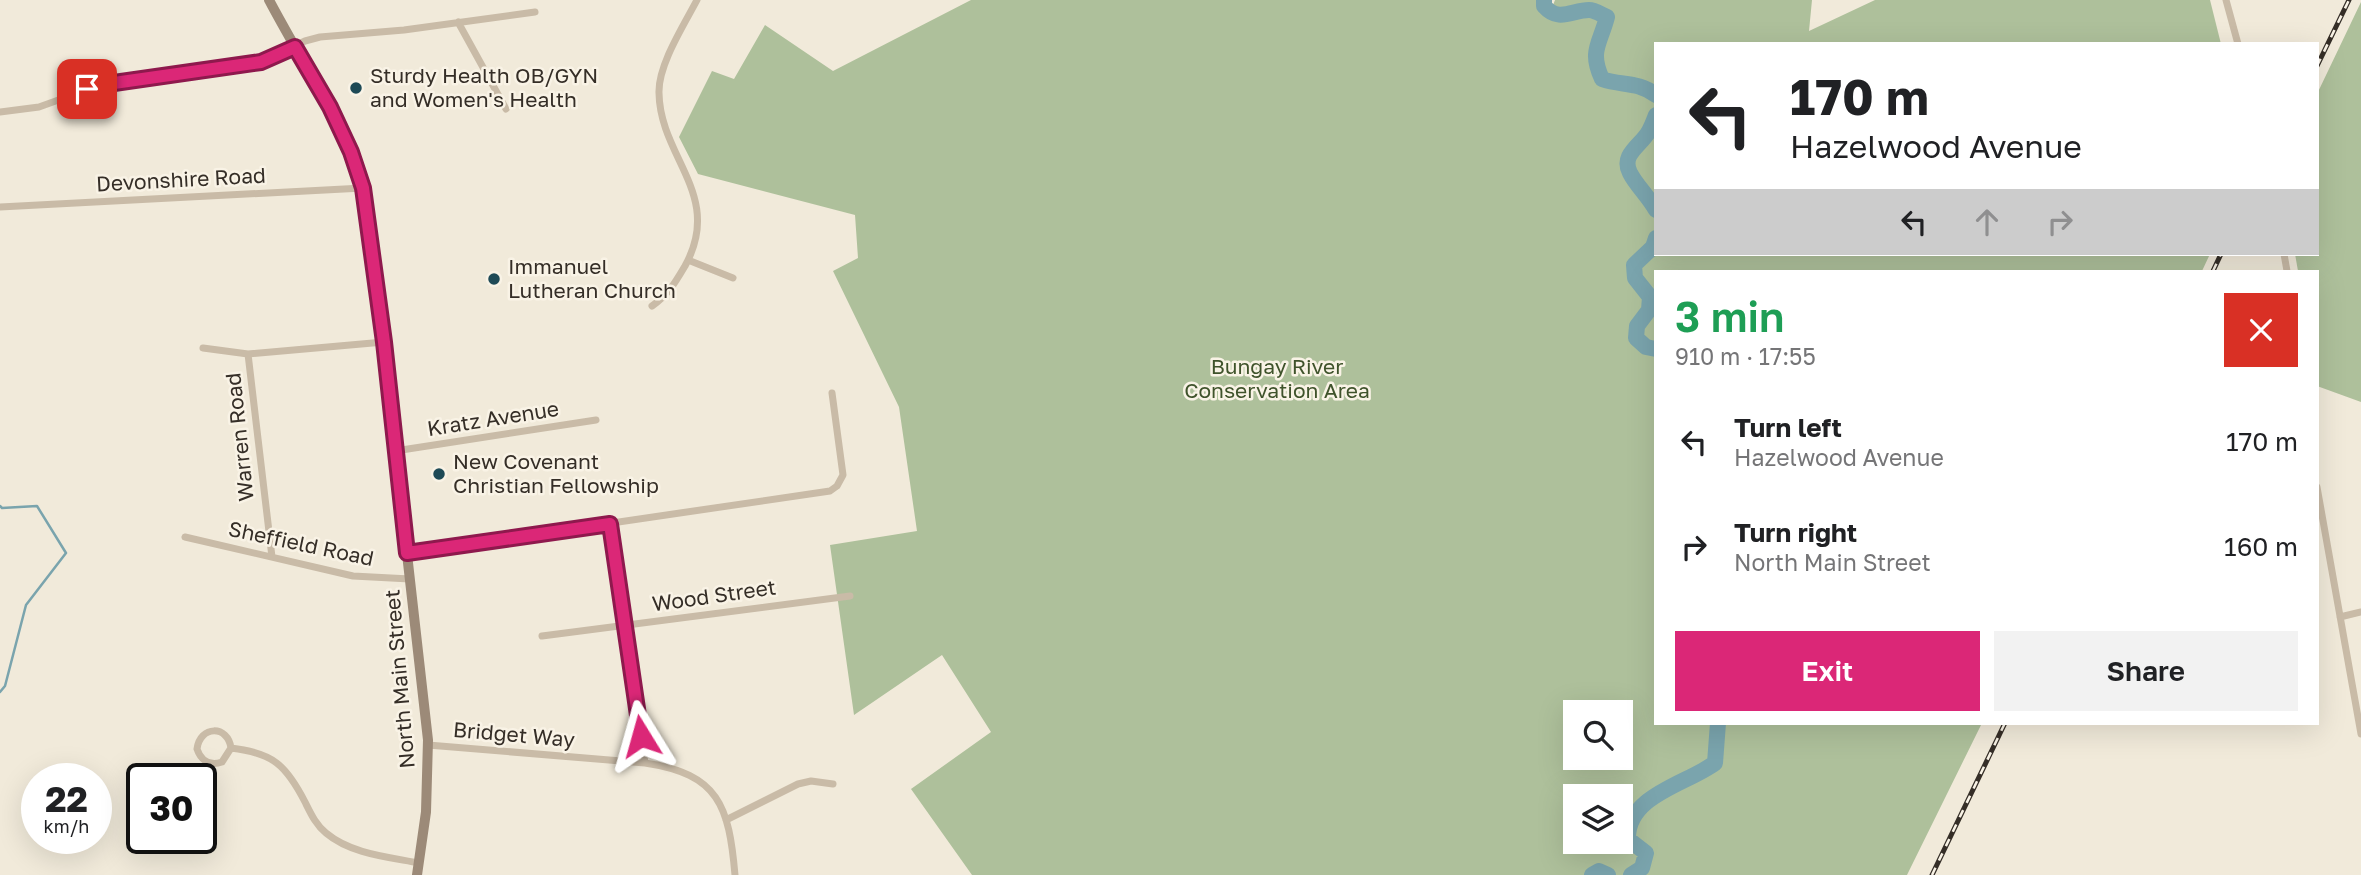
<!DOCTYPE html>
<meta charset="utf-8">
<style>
body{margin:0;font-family:"Golos Text",sans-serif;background:#f2f2f2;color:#202124;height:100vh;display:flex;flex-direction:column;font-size:26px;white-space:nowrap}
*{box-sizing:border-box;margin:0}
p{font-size:23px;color:#757577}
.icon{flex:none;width:38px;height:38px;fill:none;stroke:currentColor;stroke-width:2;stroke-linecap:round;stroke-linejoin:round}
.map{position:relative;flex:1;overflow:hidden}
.panel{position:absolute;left:1654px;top:270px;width:665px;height:455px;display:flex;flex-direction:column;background:#fff;border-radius:0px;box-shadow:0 7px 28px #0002}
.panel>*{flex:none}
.guide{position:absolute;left:1654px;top:42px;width:665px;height:214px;border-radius:0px;box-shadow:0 7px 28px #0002;background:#fff;color:#202124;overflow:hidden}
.controls{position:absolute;left:1563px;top:700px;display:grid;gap:14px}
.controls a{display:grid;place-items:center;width:70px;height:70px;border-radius:0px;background:#fff;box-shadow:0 7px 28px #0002;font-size:35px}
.speed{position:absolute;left:21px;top:763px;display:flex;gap:14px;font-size:35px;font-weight:700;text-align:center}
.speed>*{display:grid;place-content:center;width:91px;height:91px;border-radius:50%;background:#fff;box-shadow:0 7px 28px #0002;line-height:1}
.speed small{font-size:18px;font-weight:400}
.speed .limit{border:4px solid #111;border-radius:10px;background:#fff;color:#111}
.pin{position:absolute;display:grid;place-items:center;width:60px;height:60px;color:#fff;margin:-30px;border-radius:14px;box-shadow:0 4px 10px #0006}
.me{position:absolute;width:77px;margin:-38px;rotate:352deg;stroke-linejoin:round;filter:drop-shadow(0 0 5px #0008)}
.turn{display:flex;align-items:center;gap:24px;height:147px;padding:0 21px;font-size:32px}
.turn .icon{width:91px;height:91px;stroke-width:2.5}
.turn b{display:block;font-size:49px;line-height:60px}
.lanes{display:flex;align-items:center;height:66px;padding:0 21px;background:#0003;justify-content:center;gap:35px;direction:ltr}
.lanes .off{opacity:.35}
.round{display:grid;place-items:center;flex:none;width:74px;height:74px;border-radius:0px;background:#f2f2f2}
.summary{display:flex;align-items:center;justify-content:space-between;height:119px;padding:0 21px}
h1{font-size:42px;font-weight:600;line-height:52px;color:#1e9e55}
.cta{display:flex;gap:14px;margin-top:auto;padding:14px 21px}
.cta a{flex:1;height:80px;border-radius:0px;background:#db2777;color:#fff;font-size:28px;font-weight:600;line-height:80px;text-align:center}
.cta a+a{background:#f2f2f2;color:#202124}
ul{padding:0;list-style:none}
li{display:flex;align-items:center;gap:21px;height:105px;padding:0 21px}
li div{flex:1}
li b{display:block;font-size:26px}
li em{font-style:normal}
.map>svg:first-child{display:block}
.green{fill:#aec09b;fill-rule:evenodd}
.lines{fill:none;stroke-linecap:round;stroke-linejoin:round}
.stream{stroke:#7aa4ad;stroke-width:2.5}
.river{stroke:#7aa4ad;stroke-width:16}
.street{stroke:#c9bba7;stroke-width:7}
.secondary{stroke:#9c8a78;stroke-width:10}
.rail-casing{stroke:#352e27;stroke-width:5}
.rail{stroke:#f9f3e6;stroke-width:2.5;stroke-dasharray:8;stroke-linecap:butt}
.route-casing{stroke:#8e194d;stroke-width:18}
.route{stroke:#db2777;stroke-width:12}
.poi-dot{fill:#1e4a56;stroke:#f9f3e6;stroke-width:2.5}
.labels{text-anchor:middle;stroke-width:5;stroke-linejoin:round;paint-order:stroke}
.poi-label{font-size:21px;fill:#352e27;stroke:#f9f3e6;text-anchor:start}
.street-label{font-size:21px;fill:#352e27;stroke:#f9f3e6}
.park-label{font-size:21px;fill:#3f532b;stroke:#f9f3e6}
</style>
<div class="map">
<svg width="2361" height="875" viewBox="0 0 2361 875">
<rect width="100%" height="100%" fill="#f1eada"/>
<path class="green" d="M971,0H1544V6L1550,13L1555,0H1812L1809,31L1875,0H2210L2221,44H1656V254H2210L2202,271H1656V723H1982L1907,875H972L911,789L991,732L942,655L854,715L830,545L917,531L899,407L833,271L858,258L855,215L698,174L679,137L712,71L734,79L765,25L833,71ZM1575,712H1620V758H1575ZM1575,796H1620V842H1575Z
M2361,2V402L2317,386V271H2298L2295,254H2317V94Z"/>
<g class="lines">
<path class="stream" d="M0,506L2,508L37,506L66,553L26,605L5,686L0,692"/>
<path class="river" d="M1544,0V6C1559,23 1572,10 1589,10C1595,10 1602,15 1607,17C1600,44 1589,51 1602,79C1622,86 1637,81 1656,95
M1656,115C1654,120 1652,126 1649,131C1642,145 1620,154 1630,173C1636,185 1648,196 1656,210
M1656,238L1653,247L1634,265L1635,278L1650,297L1649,310L1637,326L1636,338L1646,347L1656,349
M1592,875L1599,871L1608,875
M1631,875L1642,868L1646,853L1628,839C1627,795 1687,784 1715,763L1718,723"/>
<path class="street" d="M2226,0L2238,44
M458,22L506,109
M0,112L39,107L100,85L261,62L305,41L320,37L404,30L535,12
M0,207L363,188
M2284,254L2287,271
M688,260L733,278
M652,306C668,295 675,283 685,266C724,195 660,158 659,93C658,65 684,25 697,0
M203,348L248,354L384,342
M248,354L272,557
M395,451L596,420
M2317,487L2361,734
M610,524L645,763
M185,537L353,576L410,579
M407,553L830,491L837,486L843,475L832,393
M2340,617L2361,612
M542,636L850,596
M428,745L645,763C719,774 729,806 735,875
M231,748L222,762C210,766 201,761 197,749C200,725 228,725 231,748C273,753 286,765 305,802C311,814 316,825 326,833C351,854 388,857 419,863
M726,820L798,784L811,781L833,784"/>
<path class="secondary" d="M269,0C307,72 353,136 369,217L428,740L426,812L417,875"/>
<defs>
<path id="rail" d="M2317,66L2349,0
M2213,271L2221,254
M1932,875L2005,723"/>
</defs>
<use href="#rail" class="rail-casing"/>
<use href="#rail" class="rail"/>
</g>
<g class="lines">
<defs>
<path id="route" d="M87,89L114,83L261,62L295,47L330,107L351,152L363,188L384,342L407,553L610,524L641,736"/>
</defs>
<use href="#route" class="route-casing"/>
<use href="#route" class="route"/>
</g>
<g class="poi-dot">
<circle cx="356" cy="88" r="7"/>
<circle cx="494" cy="279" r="7"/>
<circle cx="439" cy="474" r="7"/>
</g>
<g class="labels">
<g class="poi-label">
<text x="370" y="83">Sturdy Health OB/GYN<tspan x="370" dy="24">and Women's Health</tspan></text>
<text x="508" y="274">Immanuel<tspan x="508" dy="24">Lutheran Church</tspan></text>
<text x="453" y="469">New Covenant<tspan x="453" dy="24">Christian Fellowship</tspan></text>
</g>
<g class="street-label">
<text transform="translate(181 180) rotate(-3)" y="7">Devonshire Road</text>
<text transform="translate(493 419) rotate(-9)" y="7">Kratz Avenue</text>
<text transform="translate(240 437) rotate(-96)" y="7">Warren Road</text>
<text transform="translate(301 544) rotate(12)" y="7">Sheffield Road</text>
<text transform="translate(714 596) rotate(-8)" y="7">Wood Street</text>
<text transform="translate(400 679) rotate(-95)" y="7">North Main Street</text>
<text transform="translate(514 735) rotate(5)" y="7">Bridget Way</text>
</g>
<g class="park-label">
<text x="1277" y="374">Bungay River<tspan x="1277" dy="24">Conservation Area</tspan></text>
</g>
</g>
</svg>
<div class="controls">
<a><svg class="icon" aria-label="search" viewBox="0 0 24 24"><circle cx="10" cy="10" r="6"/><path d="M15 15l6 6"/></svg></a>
<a><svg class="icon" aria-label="layers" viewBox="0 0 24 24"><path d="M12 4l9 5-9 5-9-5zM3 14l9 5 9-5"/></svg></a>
</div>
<div class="speed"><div>22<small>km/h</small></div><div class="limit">30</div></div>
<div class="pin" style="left:87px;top:89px;background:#d93025"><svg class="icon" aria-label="arrive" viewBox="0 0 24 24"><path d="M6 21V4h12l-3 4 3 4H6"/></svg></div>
<svg class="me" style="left:641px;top:736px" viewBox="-20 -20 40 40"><path d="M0-17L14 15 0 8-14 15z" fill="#db2777" stroke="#fff" stroke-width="4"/></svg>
<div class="guide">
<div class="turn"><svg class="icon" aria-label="left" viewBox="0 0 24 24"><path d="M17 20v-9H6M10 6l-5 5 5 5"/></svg><div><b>170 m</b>Hazelwood Avenue</div></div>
<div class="lanes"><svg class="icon" aria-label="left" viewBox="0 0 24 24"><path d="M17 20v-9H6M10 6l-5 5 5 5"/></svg><svg class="icon off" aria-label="ahead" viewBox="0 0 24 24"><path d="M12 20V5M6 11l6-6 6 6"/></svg><svg class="icon off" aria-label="right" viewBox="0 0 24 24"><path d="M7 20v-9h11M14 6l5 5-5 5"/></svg></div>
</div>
<section class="panel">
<div class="summary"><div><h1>3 min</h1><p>910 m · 17:55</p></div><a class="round" style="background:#d93025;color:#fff"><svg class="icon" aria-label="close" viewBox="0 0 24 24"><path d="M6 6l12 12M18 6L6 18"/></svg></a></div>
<ul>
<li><svg class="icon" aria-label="left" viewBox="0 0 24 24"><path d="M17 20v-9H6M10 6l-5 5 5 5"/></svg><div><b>Turn left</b><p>Hazelwood Avenue</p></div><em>170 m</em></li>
<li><svg class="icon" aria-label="right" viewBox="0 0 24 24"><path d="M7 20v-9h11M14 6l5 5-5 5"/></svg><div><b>Turn right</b><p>North Main Street</p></div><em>160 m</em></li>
</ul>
<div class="cta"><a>Exit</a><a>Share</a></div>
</section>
</div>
